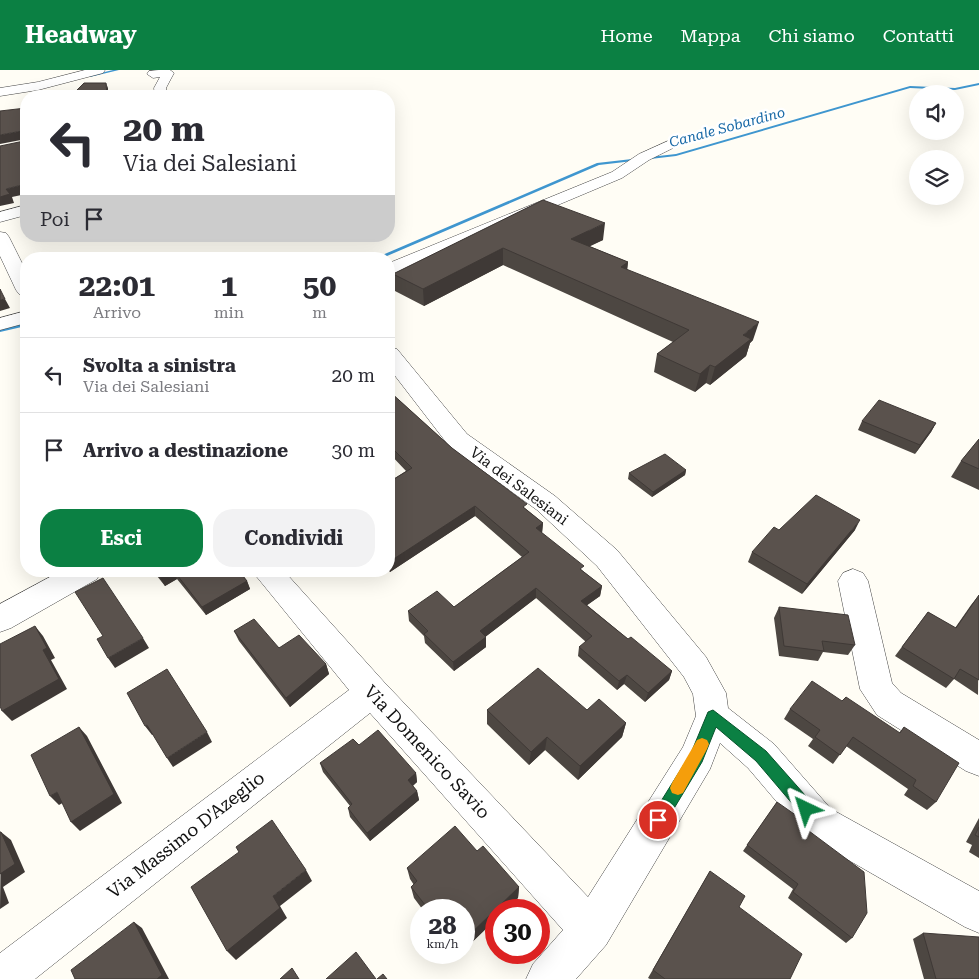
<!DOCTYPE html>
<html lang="it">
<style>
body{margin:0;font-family:"Roboto Serif",serif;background:#f2f2f3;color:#2b2b33;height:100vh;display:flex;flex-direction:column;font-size:19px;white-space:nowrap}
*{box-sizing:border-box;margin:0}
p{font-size:16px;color:#7c7c81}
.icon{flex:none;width:28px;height:28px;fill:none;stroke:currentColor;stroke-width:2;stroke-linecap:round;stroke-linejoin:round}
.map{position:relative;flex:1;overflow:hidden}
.side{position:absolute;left:20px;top:182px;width:375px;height:325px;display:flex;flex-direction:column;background:#fff;border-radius:20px;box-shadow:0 5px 20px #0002}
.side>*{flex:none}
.guide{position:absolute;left:20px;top:20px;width:375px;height:152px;border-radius:20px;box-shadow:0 5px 20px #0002;background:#fff;color:#2b2b33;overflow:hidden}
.buttons{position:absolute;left:909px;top:15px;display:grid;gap:10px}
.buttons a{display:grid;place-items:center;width:55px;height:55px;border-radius:50%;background:#fff;box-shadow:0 5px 20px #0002;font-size:25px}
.speed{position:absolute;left:410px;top:829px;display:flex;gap:10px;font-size:25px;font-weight:700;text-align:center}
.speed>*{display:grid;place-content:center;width:65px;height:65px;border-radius:50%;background:#fff;box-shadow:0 5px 20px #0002;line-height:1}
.speed small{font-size:12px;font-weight:400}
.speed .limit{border:8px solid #d22;background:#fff;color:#111}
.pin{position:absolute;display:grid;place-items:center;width:42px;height:42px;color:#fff;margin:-21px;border:2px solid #fff;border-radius:50%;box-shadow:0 1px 5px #0007}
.me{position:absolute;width:55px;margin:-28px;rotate:319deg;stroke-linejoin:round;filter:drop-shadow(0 0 4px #0008)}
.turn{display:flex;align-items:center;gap:18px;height:105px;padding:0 20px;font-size:22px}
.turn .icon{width:65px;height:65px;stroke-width:2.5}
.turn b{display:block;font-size:35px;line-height:42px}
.then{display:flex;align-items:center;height:48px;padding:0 20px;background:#0003;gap:10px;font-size:19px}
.eta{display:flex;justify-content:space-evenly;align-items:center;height:85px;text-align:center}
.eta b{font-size:30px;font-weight:700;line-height:35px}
.cta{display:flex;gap:10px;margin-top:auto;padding:10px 20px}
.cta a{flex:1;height:58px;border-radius:20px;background:#0b8043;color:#fff;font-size:20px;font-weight:700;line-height:58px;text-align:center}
.cta a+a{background:#f2f2f3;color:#2b2b33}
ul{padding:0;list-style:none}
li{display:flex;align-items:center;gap:15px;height:75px;padding:0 20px;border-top:1px solid #e1e1e2}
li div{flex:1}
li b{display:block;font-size:19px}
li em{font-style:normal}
header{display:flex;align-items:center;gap:30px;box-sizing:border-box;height:70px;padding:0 25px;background:#0b8043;color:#fff}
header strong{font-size:24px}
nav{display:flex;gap:28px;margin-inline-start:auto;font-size:18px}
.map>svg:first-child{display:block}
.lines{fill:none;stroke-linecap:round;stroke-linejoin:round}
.stream{fill:#3f96cf;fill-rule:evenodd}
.minor-casing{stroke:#444;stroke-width:1}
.minor{fill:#fff;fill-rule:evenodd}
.wall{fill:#4d4742}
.shaded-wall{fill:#3f3936}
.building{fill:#5a524d;stroke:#3f3936}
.route{fill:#0b8043;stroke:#07532c}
.slow{fill:#f59e0b}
.labels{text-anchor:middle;stroke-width:5;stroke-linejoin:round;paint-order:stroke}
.far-water-label{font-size:14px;font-style:italic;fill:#1768a6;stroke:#fff}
.street-label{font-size:15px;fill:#111;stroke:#fff}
.near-street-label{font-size:18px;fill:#111;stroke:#fff}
</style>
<header>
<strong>Headway</strong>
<nav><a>Home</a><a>Mappa</a><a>Chi siamo</a><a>Contatti</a></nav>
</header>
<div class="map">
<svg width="979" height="909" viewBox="0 0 979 909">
<rect width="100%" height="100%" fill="#fffdf5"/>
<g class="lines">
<path class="stream" d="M113,0H119L90,7L88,6Z
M979,13V15L955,20L910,18L676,86L599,95L380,189H373L597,93L676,84L910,16L955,18Z
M26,252V256L0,262V258Z"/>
<defs>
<path id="minor" d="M85,0H105L103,3L38,20L0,26V18L38,12Z
M159,0H170L174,3L166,18L167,26H155L154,18L160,7L153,8L147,4L149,1Z
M668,71L673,72L675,75L673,78L649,90L622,108L389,206V193L612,102L639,84Z
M26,135V145L0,152V142Z
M0,162L6,163L9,167L26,201V226L19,224L16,220L0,186Z
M26,241V253L0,260V248Z
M389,278L397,279L467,364L555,426L617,480L706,587L726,623L728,638L774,674L831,739L979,821V863L965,857L805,765L748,698L720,673L710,699L606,875L576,909H526L533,894L563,860L370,643L35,909H0V883L349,620L252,501H284L384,612L588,827L683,677L696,646L693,624L684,607L597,496L537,440L449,376L389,298Z
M853,499L863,503L868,511L892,613L901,623L979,670V706L966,701L877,645L860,619L838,511L843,503Z
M61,501H101L97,509L11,558L0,562V534Z"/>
</defs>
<use href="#minor" class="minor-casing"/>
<use href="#minor" class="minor"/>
</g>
<path class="wall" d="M543,130L603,170L589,176L628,192L627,200L753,270L750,273L746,286L710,315L706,313L695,322L654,302L657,284L673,272L503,195L424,236L395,221L393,204Z
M389,321L452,378L543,453L542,463L584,502L602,516L600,526L587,535L628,569L672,601L669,610L645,632L624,614L617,620L578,586L579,577L586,572L536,528L485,567L486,577L454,601L425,573L424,566L409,551L408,541L454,537L522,487L475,446L390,502L389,501V412L406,401L389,383Z
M862,351L936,353L931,362L915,384L858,360Z
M979,369V420L951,407L961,391Z
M686,400L685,405L652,427L628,409L629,403Z
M855,460L802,524L748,492L752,482Z
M153,501H239L247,511L250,519L206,545L177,509L165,516Z
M979,525L978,625L954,609L946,618L895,586L928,542L955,558L971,535Z
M779,537L855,575L848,585L823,582L818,591L779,586L774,548Z
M234,561L326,594L329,604L290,637L239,571Z
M842,631L899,663L904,657L936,732L927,740L904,725L908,719L846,676L833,694L808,676L813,669L784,649L790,639Z
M487,640H587L626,653L622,667L578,710L545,680L529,695L487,654Z
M359,675L416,703L417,712L413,716L417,721L419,730L370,771L350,747L348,738L350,736L323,702L320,693Z
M777,732L852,868L846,873L788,828L793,819L743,781Z
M979,748V788L969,782L972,775L966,772Z
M477,781L519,817L518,828L496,840V849L464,880V840H423L414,828L411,817L414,815L410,809L407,798Z
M710,801L739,837L790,909H650L648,908Z
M923,863L979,909H924L913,869Z"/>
<path class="shaded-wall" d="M106,13L108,18V26H107Z
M22,61L26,69L0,74V65Z
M26,114V124L12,127L14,133L0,136V127L6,119Z
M605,153L603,170L570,186L571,169Z
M503,178V195L424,236L423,219Z
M628,192L626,209L621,197Z
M5,229L10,238L0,241V230Z
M759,252L753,270L750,273L746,286L710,315L715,297L743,265Z
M710,295L706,313L695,322L700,304Z
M936,353L931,362L915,384L920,375Z
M686,400L685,405L652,427L653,422Z
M475,436V446L390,502L389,492Z
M860,450L855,460L802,524L807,514Z
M543,453L542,463L536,458Z
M172,501H174L177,509L165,516L160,508Z
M247,511L250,519L206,545L202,537Z
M602,516L600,526L579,541L581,531Z
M536,518V528L480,571V561Z
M35,556L43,566L55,588L51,590L67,619L12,651L2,641L43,580Z
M486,567V577L454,601L453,592Z
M143,568L149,578L115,598L108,588Z
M326,594L329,604L290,637L286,628Z
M672,601L669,610L645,632L648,623Z
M627,605L624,614L617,620L619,611Z
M626,653L622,667L578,710L580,696Z
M147,655L154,664L152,665L145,656Z
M79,657L87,666L122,733L80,761L71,752Z
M207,662L212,672L173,697L167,688Z
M547,667L545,680L529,695L531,682Z
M416,703L417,712L409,718L408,710Z
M417,721L419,730L370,771L367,763Z
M57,722L66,731L59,735L50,726Z
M1,762L11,770L25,802L3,817L9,833L0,839Z
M306,800L312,811L280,836L287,848L236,890L227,881L273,826Z
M519,817L518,828L505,840H496V849L464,880V870Z
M134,852L142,858L169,909H157Z"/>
<path class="building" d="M84,13H106L107,26H71Z
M26,38V114L6,119L10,124L0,127V76L24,71L22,61L0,65V41Z
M543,130L605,153L571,169L628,192L621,197L759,252L743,265L751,269L715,297L710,295L700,304L657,284L689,260L503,178L423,219L393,204Z
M0,219L5,229L0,230Z
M26,291V306L22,292Z
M389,321L452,378L527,434L523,437L543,453L536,458L584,496L580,499L602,516L581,531L628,569L631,567L672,601L648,623L627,605L619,611L579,577L592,566L536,518L480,561L486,567L453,592L424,564L428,561L408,541L437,521L454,537L529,482L475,436L389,492V412L412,398L389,375Z
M879,330L936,353L920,375L862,351Z
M979,369V399L961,391Z
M665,384L686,400L653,422L629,403Z
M816,425L860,450L807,514L752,482L774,457L779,460Z
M155,501H172L160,508Z
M174,501H239L247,511L202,537Z
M103,508L143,568L108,588L97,569L103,566L75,522Z
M979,525V610L960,599L954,609L902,577L928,542L956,558Z
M779,537L848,545L855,575L822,571L824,581L784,576Z
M254,549L279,578L299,565L326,594L286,628L234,561Z
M35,556L47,578L43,580L59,609L2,641L0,636V574Z
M538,598L587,640L599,629L626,653L580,696L547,667L531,682L487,640Z
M167,599L207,662L167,688L147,655L145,656L127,623Z
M812,611L842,631L846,627L900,663L904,657L959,693L936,732L913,716L916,710L853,667L840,685L815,667L820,660L790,639Z
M79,657L114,724L71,752L57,722L50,726L31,685Z
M378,660L416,703L408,710L417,721L367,763L348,738L352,734L320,693L353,669L359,675Z
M777,732L797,746L809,761L864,802L867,843L852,868L793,822L798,814L747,775Z
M272,750L306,800L273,826L280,838L227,881L191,817L239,782L236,777Z
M455,756L477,781L483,776L519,817L464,870V840H429L411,817L417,811L407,798Z
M979,757V767L975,765Z
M0,762H1L15,794L0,804Z
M710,801L745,826L739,837L802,884L790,909H665L653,900Z
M134,852L162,905L157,909H75L71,900Z
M923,863L979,867V909H936Z
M356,882L376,909H326Z
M292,898L299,909H280Z
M383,904L387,909H377Z"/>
<path class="route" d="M713,640L766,681L812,733L814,739L812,744L806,746L801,744L756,691L716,657L702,692L664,755L658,758L653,755L650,750L653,744L691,683L708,642Z"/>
<path class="slow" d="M702,668L707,670L709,674L707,679L683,723L678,725L672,723L670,718L672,713L697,670Z"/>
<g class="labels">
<g class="far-water-label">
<text transform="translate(727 57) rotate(-15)" y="5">Canale Sobardino</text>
</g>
<g class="street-label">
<text transform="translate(519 416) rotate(37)" y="5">Via dei Salesiani</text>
</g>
<g class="near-street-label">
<text transform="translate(427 682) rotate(47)" y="6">Via Domenico Savio</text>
<text transform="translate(186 765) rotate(-38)" y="6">Via Massimo D'Azeglio</text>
</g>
</g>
</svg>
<div class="buttons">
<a><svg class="icon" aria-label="sound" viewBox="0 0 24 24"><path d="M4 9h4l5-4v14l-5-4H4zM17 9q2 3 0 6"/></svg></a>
<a><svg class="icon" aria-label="layers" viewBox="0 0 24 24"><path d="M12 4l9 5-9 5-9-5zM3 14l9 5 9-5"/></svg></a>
</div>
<div class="speed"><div>28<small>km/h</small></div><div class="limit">30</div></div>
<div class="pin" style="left:658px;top:750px;background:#d93025"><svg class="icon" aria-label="arrive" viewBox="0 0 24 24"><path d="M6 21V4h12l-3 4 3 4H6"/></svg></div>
<svg class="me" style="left:806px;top:739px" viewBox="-20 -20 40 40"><path d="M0-17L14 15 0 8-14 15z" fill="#0b8043" stroke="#fff" stroke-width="4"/></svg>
<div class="guide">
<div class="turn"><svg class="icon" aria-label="left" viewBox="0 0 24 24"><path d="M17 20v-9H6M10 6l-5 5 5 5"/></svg><div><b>20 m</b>Via dei Salesiani</div></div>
<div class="then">Poi<svg class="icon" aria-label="arrive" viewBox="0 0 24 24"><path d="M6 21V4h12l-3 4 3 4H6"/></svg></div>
</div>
<section class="side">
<div class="eta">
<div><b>22:01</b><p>Arrivo</p></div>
<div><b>1</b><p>min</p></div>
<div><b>50</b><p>m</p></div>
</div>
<ul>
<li><svg class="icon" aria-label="left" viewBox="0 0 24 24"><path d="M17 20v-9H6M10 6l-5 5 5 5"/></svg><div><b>Svolta a sinistra</b><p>Via dei Salesiani</p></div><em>20 m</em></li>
<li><svg class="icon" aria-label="arrive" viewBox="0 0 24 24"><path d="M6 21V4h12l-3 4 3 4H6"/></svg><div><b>Arrivo a destinazione</b></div><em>30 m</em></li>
</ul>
<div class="cta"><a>Esci</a><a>Condividi</a></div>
</section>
</div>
